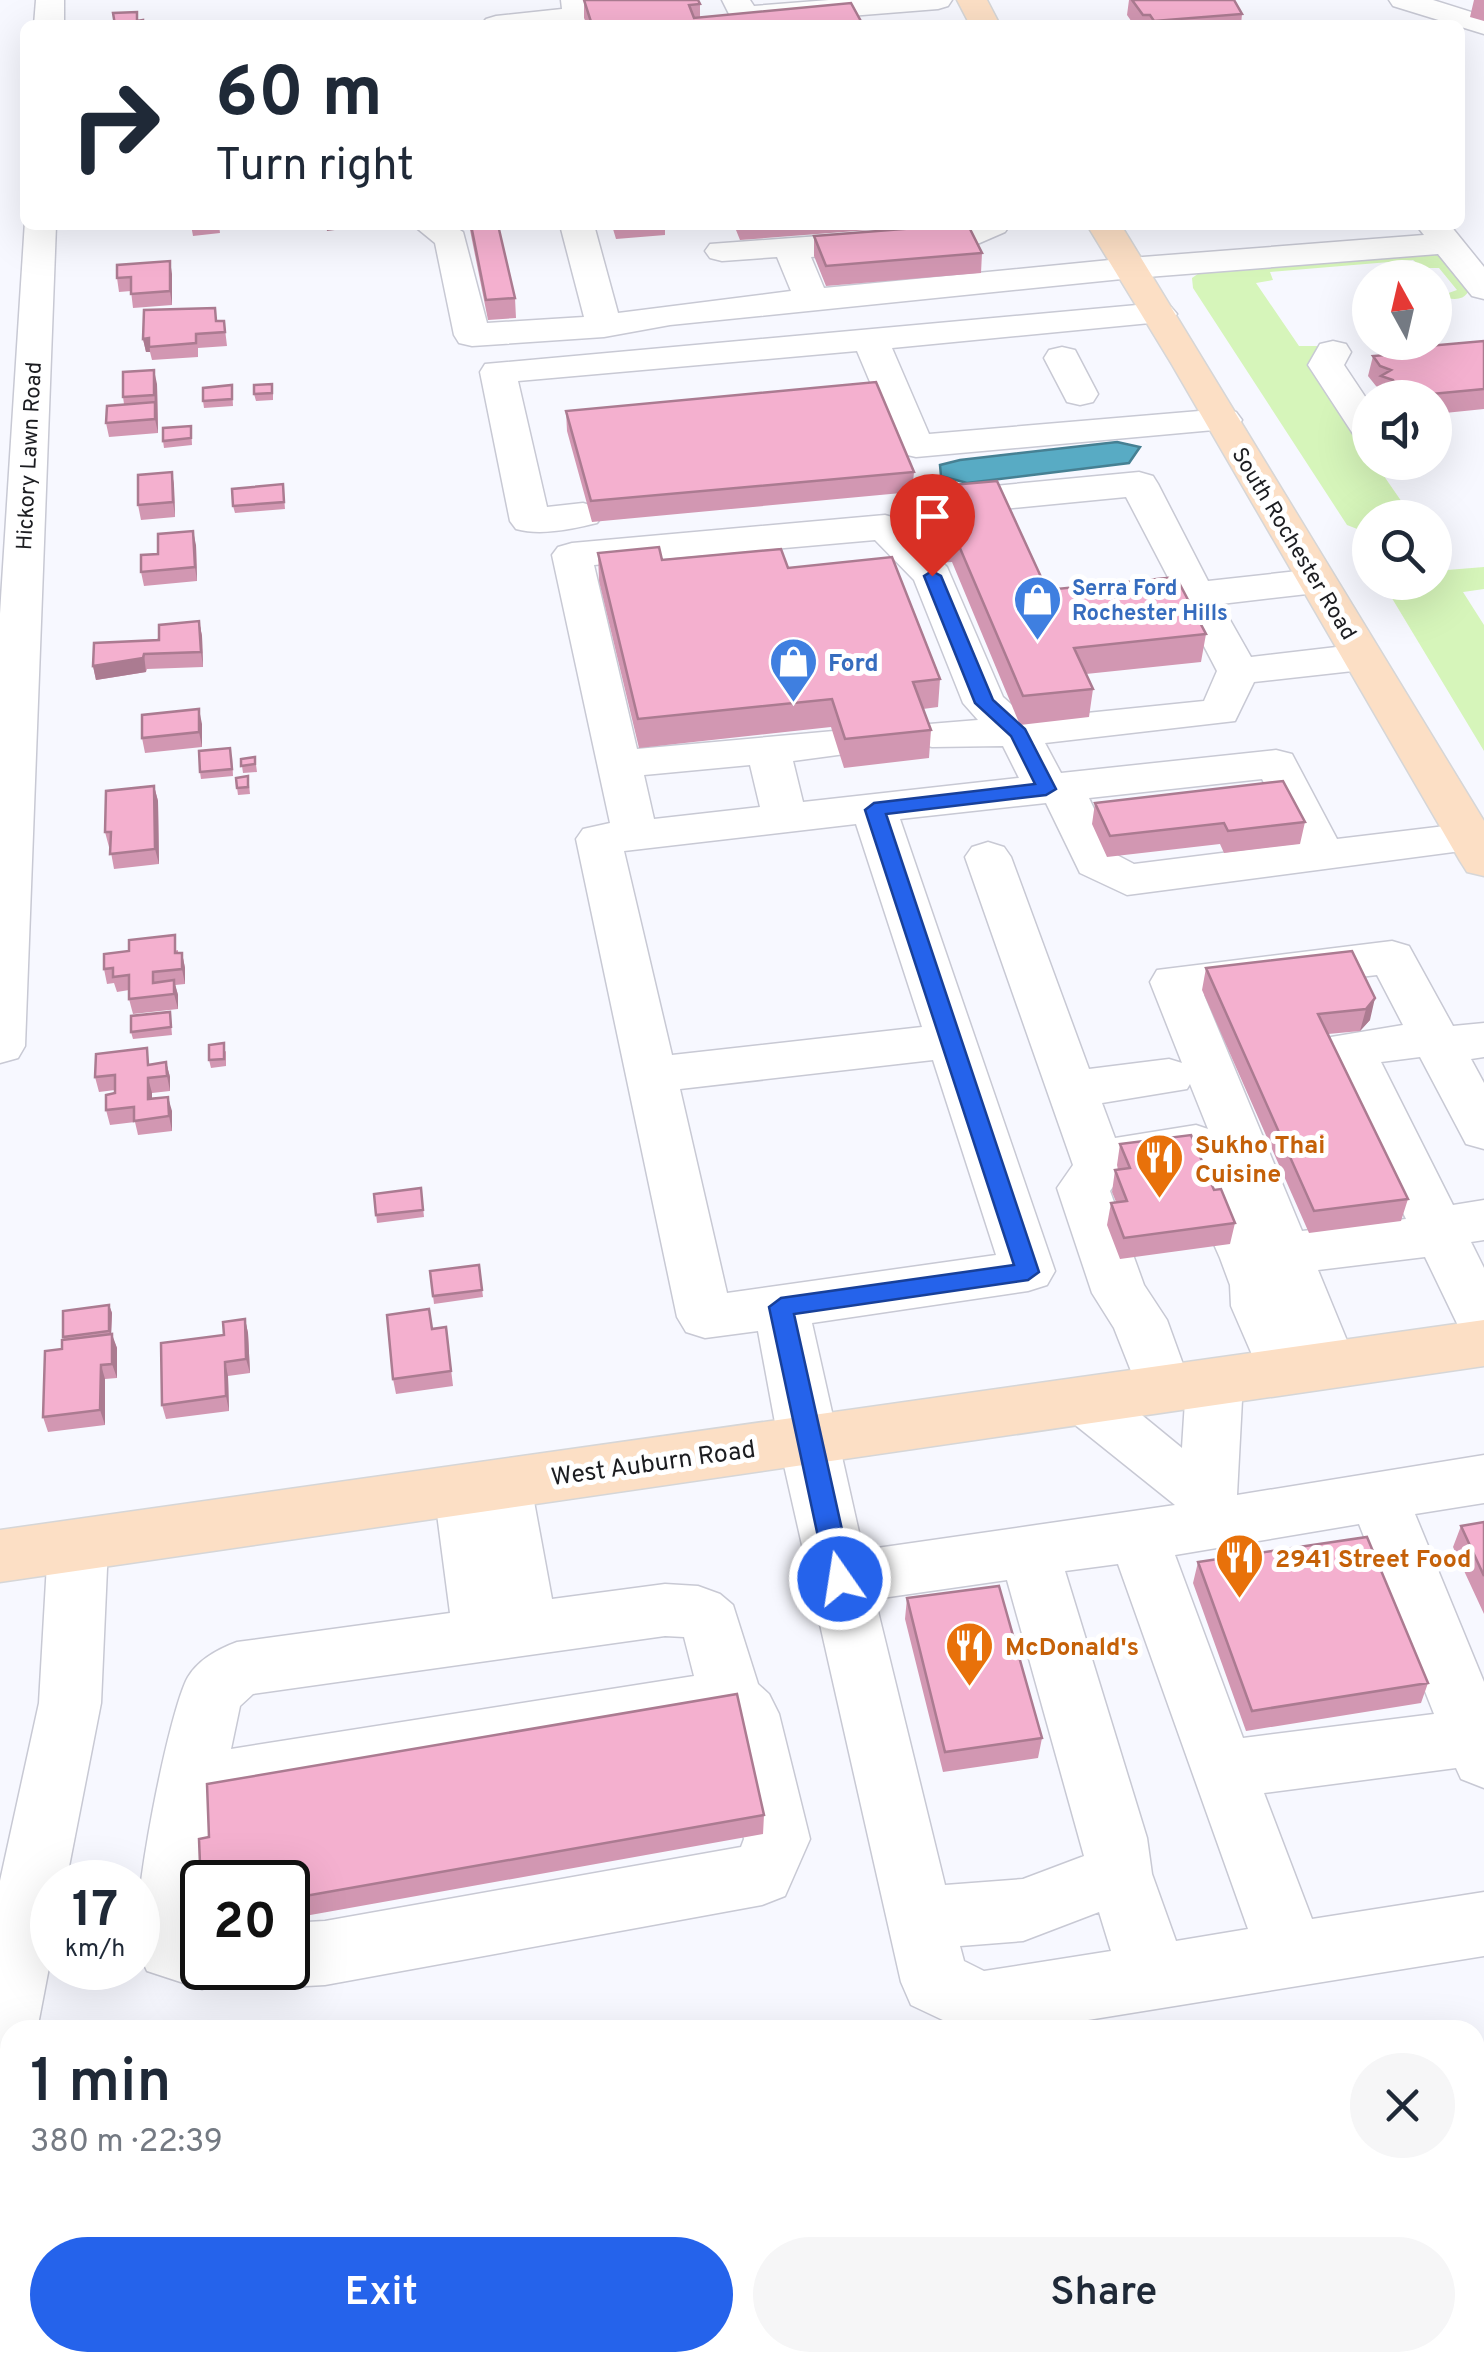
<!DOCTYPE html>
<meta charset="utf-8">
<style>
body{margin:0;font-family:Overpass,sans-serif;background:#f6f6f7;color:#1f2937;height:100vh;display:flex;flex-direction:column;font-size:38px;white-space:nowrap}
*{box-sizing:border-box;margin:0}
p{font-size:32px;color:#747a83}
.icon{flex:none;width:55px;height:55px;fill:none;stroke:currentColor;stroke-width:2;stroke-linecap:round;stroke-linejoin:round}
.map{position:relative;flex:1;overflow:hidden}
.drawer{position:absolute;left:0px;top:2020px;width:1485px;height:352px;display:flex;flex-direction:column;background:#fff;border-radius:30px 30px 0 0;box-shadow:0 10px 40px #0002}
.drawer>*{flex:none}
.banner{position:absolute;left:20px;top:20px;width:1445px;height:210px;border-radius:15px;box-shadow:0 10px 40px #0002;background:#fff;color:#1f2937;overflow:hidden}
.needle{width:65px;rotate:352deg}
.fabs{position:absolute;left:1352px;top:260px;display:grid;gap:20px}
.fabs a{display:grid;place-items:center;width:100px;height:100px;border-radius:50%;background:#fff;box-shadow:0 10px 40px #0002;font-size:50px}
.speed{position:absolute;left:30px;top:1860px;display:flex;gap:20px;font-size:50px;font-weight:700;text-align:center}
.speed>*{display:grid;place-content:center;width:130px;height:130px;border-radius:50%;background:#fff;box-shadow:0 10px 40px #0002;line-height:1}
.speed small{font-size:25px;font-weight:400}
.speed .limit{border:5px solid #111;border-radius:15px;background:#fff;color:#111}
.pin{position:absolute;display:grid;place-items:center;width:85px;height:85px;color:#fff;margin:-102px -42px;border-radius:50% 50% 50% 0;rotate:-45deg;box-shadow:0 0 10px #0007}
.pin .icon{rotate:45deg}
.me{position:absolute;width:110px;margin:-55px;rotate:347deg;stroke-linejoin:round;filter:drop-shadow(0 0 8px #0008)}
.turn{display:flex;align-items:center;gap:35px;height:210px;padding:0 30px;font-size:45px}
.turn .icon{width:130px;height:130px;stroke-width:2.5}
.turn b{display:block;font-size:70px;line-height:85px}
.round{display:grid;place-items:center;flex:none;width:105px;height:105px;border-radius:52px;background:#f6f6f7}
.summary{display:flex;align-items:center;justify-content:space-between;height:170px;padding:0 30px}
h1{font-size:60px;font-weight:600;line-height:75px}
.primary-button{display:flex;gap:20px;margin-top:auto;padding:20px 30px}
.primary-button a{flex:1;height:115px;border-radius:60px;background:#2563eb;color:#fff;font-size:40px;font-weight:600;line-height:115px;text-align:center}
.primary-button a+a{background:#f6f6f7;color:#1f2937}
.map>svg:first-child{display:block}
.green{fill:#d6f5ba}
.water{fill:#58abc4;stroke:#468093;stroke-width:2.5}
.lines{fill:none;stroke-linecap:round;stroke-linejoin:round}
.minor-casing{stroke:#c8c9d4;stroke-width:3}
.major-casing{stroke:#d6d6d7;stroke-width:3}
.minor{fill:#fff;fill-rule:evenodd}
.major{fill:#fcdfc5;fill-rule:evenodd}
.wall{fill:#d297b2}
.shaded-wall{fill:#ab7b91}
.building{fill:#f4b0cf;stroke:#ab7b91;stroke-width:2.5}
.route{fill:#2563eb;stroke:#184099;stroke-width:2.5}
.labels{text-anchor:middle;stroke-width:10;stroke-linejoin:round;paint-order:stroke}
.far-street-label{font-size:22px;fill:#1c1d21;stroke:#fff}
.far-shop-label{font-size:22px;font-weight:bold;fill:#366cbe;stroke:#fff;text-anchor:start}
.shop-label{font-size:25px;font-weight:bold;fill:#366cbe;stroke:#fff;text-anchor:start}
.food-label{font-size:25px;font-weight:bold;fill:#c56008;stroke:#fff;text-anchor:start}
.street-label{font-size:25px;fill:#1c1d21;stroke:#fff}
</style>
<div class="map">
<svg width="1484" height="2371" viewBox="0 0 1484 2371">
<rect width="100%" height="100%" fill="#f7f8ff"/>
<path class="green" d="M1433,254L1442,257L1468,292C1462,302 1450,299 1440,296L1457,290L1439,268H1423L1413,260L1270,272L1273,280L1256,283L1299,346H1319L1311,361L1370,443V462L1375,463L1406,508H1428L1434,518H1370V534L1347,525L1193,288L1192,278L1202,271Z
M1484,567V589L1463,592L1484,625V751L1387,590L1392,583L1435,582V571Z"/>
<path class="water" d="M1117,442L1140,447L1129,463L967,483L941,476L940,465L960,460Z"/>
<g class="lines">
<defs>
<path id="minor" d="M36,0H64V25H34Z
M561,0H589L593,16L588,22L575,25H481L486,19L496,16L562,9Z
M722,0H750L754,6L829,0H952L948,6L938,9L750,24L730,16Z
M1389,0H1433L1484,16V34L1393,6Z
M25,221V225H56L25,1046L18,1058L0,1063V614Z
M413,225H452L463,232L487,323L584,317L560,225H594L618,313L791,291L777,257L722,261L710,258L705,251L710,244L968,225H1010L1005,232L975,245L811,257L824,288L1130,258L1424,235L1416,225H1450L1484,267V299L1472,296L1438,254L1122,279L670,325L604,337L472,346L459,343L454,335L435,243Z
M1159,303L1171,307L1177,314L1171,321L892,348L929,434L1223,409L1236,412L1242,420L1236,428L916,457L903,454L897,446L857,351L518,381L547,507L583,503L597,507L603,515L597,523C572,529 541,536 516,529L510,521L480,372L485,364Z
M1333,341L1346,344L1351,352L1344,365L1370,404V443L1357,440L1308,365L1320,344Z
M1062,347L1075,350L1098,394L1093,402L1080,405L1067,402L1044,358L1049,350Z
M1139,472L1153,476L1158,484L1208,581L1316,569L1330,572L1336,581L1330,590L1316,593L1221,604L1251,657L1362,644L1377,648L1383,657L1377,666L1362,670L1254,682L1235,721L1045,743L1061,773L1276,750L1292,754L1337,839L1470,823L1484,826V848L1127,895L1080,873L1046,803L900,819L1055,1271L1047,1285L1028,1291L812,1323L863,1550L1175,1505L1064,1416L1056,1400L1064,1384L1084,1378L1104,1384L1182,1448L1185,1401L1164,1410L1144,1404L1114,1328L1092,1293L1057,1188L1073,1165L965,857L972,847L988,842L1004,847L1011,857L1089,1069L1169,1059L1182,1063L1150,982L1157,970L1392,941L1409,946L1453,1026L1484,1023V1057L1471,1059L1484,1083V1149L1466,1144L1420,1057L1381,1062L1453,1205L1484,1200V1240L1471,1242L1484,1268V1344L1464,1338L1425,1257L1318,1270L1357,1365L1349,1381L1329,1387L1309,1380L1306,1387L1286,1393L1266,1387L1231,1306L1230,1285L1220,1258L1179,1165L1124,1171L1110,1191L1144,1285L1167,1320L1188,1378L1195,1365L1215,1359L1235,1365L1243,1381L1237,1495L1484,1455V1503L1415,1514L1484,1682V1788L1461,1779L1456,1768L1264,1793L1312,1919L1484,1892V1956L1026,2030H964L911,2005L901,1982L778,1439L758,1331L705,1338L686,1332L677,1317L576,839L583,829L610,823L552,555L558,547L572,543L885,515L899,519L947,567L1003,697L1028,719L1204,701L1217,671L1126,497L931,516L917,512L912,504L917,496L931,492ZM875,540L914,580L963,703L978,720L917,725L910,734L917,743L932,747L1003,746L1019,778L803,802L793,761L860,752L867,743L860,734L845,730L637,749L594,565ZM750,765L760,807L654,819L644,775ZM1262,779L1295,844L1134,864L1115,854L1089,798ZM856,824L922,1027L672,1055L624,851ZM1377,975L1403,1025L1331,1037L1324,1049L1406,1219L1302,1231L1204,995ZM933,1060L996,1255L727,1293L680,1089ZM1190,1084L1208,1129L1196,1125L1115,1138L1102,1103L1187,1089ZM1359,1524L1434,1714L1243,1738L1175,1555ZM1118,1564L1248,1929L1176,1941L1152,1874L1147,1838L1065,1571ZM1007,1580L1084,1856L1023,1879L945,1885L875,1599ZM1099,1912L1111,1951L984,1971L964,1961L960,1946L1023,1941Z
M502,1461L523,1468L531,1485L552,1599L665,1584L698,1586L720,1594L733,1605L758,1684L769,1694L779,1714L810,1839L785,1896L762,1905L325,1985L288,1987L264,1978L260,1968H288V1923L325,1921L741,1847L744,1839L719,1727L220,1807L207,1882H202V1968H231L226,1980L202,1989L147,1971C144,1964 139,1956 138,1949C129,1912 169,1710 188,1677C199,1659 218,1649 237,1642L450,1613L434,1491L442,1474L463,1467L479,1473ZM665,1636L684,1637L694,1676L231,1749L240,1706L253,1694Z
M78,1521L99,1528L108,1546L101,1703L66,1882H52V1952L37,2030H10V2072L0,2076V1881L39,1703L48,1546L57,1528Z"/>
<path id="major" d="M957,0H987L1000,25H970Z
M1087,225H1121L1484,821V876L1467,872L1460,861L1171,363Z
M1484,1320V1366L0,1582V1530Z"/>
</defs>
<use href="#minor" class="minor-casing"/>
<use href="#major" class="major-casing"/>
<use href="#minor" class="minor"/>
<use href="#major" class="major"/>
</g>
<path class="wall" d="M584,0L700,4V17L863,25H587L584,18Z
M1129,0H1234L1242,14L1241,25H1134L1127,15Z
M1474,0H1484V21L1470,17Z
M181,225H219L220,233L193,236L191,225Z
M469,225H498L515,298L516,318L488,320Z
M606,225H665V235L616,239L613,229L607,230Z
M734,225H934L740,240Z
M814,236L982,253L981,273L826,286L814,256Z
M172,274V305L133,308L131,291L119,292L117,278Z
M217,321H224L227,346L198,348V357L152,360L150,352H146L143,339Z
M1484,341V409L1435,414V398H1379L1377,397L1379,388L1376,386L1368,376L1373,356L1382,355L1383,350Z
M157,384L158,433L109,437L106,423L124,404L123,397Z
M232,385L233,406L204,408L203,401Z
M273,391V400L256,401L254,394Z
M566,411L914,472L912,492L592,522L567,431Z
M191,426L192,445L164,448L163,441Z
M172,472L174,486L175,517L141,520L138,505Z
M283,484L285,509L235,513L233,506Z
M917,488L1047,590L1206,634L1201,662L1086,674L1093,689L1089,717L1020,725L952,562L935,563L915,516Z
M196,545L197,581L144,586L141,572L158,554Z
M598,553L662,560L788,568L940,679L938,707L923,709L931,730L929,758L844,768L831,727L639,748L599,581Z
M199,621L202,636L203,667L147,669L146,672L96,680L93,666Z
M202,724V747L145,753L142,738Z
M232,756L233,776L201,779L200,772Z
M255,757L257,772L243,773L241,759Z
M249,784L250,794L238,795L237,788Z
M154,786L158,801L159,864L114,869L110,847H109L105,832Z
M1095,803L1305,822L1300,844L1224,853L1220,844L1107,857L1092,824Z
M178,950V953H182L185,968V984L175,985L178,995V1009L133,1014L129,999V990L117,992L114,983L107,984L104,969Z
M1352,951L1370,1020L1360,1031L1328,1034L1408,1199L1401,1221L1309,1233L1202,990L1206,968Z
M170,1012L172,1035L133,1039L131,1032Z
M226,1051V1066L211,1068L209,1060Z
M166,1062L170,1077V1091L152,1093V1099L172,1111V1131L138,1135L135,1122L110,1125L106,1110L115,1093V1090L99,1092L95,1077L151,1064Z
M1120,1144L1214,1190L1235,1223L1230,1244L1120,1259L1107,1225L1111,1203L1116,1202L1112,1192L1115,1170H1118L1117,1165Z
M421,1188L424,1217L377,1223L374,1194Z
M479,1265L483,1297L434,1304L430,1271Z
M109,1305L112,1313L111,1334L117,1348V1378L105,1379V1425L48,1432L43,1417L64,1340L63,1337Z
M245,1319L248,1333L250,1373L228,1376L229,1411L166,1419L162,1405L224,1335Z
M446,1327L453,1386L396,1394L393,1379L432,1328Z
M1484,1522V1614L1453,1547L1461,1526Z
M1198,1562L1428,1683L1421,1703L1246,1731L1193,1583Z
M907,1598L1042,1738L1038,1758L943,1772L905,1619Z
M764,1815L763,1834L288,1919V1882H202V1935H200L194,1916L200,1864Z"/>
<path class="shaded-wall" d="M326,225H374L327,231Z
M170,261L172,274V305L170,291Z
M149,338L150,352H146L143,339Z
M154,370L157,384L158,433L155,419Z
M172,472L174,486L175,517L173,502Z
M193,531L196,545L197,581L195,567Z
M199,621L202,636L203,667L201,652Z
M144,654L146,672L96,680L93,666Z
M199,709L202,724V747L199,732Z
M154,786L158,801L159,864L155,849Z
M182,953L185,968V984L182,969Z
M174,980L178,995V1009L174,994Z
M1375,998L1370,1020L1360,1031L1366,1009Z
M166,1062L170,1077V1091L167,1076Z
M148,1078L152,1093V1114L148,1099Z
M168,1097L172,1111V1131L169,1116Z
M109,1305L112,1313L111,1338L109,1331Z
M245,1319L248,1333L250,1373L246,1359Z
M112,1334L117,1348V1378L112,1364Z
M225,1362L228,1376L229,1411L226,1396Z
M101,1365L105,1379V1425L100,1410Z"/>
<path class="building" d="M584,0H698L700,4L689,5L694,18L851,3L863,25H592Z
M1132,0H1234L1242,14L1154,21L1150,15H1143Z
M137,12V21L143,20V25H115L113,13Z
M471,225H498L515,298L486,300Z
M954,225H968L982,253L826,266L814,236Z
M170,261V291L131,294V277L117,278V265Z
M215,308L216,321H224L225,332L196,334V343L149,347V338L143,339L144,310Z
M1484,341V389L1400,397L1393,380L1381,376L1391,370L1380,366L1373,356L1387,355L1383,350Z
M154,370V395L123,397V372Z
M876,382L914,472L591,501L566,411Z
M272,384V393L254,394V385Z
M232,385V399L203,401V388Z
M155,402V419L106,423L107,406Z
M191,426V438L163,441V428Z
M172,472L173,502L138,505V475Z
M997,481L1047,590L1176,577L1206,634L1074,648L1093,689L1023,696L954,534L936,536L917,488Z
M283,484L284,502L233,506L232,489Z
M193,531L195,567L141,572V555L158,554V534Z
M659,547L662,560L781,549L788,568L892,557L940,679L913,682L931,730L845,739L832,699L638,719L598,553Z
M199,621L201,652L144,654L143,658L93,666L94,643L159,640V625Z
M199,709V732L142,738V715Z
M230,748L232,769L200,772L199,751Z
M255,757V764L241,766V759Z
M248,776V787L237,788L236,778Z
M1283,781L1305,822L1228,831L1224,823L1110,836L1095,803Z
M154,786L155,849L110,854L111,832H105L106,791Z
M175,935V953H182V969L153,972V983L174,980V994L129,999V975L113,977V968L104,969V954L129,951V940Z
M1352,951L1375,998L1366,1009L1318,1014L1408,1199L1314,1211L1206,968Z
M170,1012L171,1027L131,1032V1016Z
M224,1043V1059L209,1060V1045Z
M147,1048L148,1065L166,1062L167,1076L148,1078V1099L168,1097L169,1116L134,1121V1107L106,1110V1095L115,1093V1075L95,1077L96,1054Z
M1191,1135L1214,1190L1221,1189L1235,1223L1124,1238L1111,1203L1127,1201L1115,1170L1130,1168L1120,1144Z
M421,1188L423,1210L376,1215L374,1194Z
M479,1265L482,1290L433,1296L430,1271Z
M109,1305V1331L63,1337V1311Z
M429,1309L432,1329L446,1327L451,1371L393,1379L387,1315Z
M245,1319L246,1359L225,1362L226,1396L162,1405L161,1343L224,1335L223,1322Z
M112,1334V1364L101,1365L100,1410L43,1417L45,1351L62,1349V1340Z
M1484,1522V1576L1461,1526Z
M1367,1537L1428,1683L1252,1711L1198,1562Z
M999,1586L1042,1738L945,1752L907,1598Z
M737,1694L764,1815L288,1899V1882H202V1914L194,1916L191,1865L200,1864L199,1839L209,1837L207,1784Z
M874,2364L875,2371H814V2365Z"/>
<path class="route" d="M932,571L941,576L993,700L1025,729L1056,789L1046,795L886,814L1039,1272L1028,1280L794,1314L853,1579L849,1587L840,1590L830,1587L827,1579L769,1307L781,1298L1014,1265L865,810L874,803L1035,784L1011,736L975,703L924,576Z"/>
<defs>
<symbol id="shop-pin" viewBox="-11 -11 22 30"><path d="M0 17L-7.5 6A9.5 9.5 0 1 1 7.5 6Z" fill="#3f7fe0" stroke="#fff"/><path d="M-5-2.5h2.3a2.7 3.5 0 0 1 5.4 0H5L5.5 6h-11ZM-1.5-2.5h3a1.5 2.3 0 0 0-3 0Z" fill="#fff"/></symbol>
<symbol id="restaurant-pin" viewBox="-11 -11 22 30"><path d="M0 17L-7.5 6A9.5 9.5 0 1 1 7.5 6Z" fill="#e8710a" stroke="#fff"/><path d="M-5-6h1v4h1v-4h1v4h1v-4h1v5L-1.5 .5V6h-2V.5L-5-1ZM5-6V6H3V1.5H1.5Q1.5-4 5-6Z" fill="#fff"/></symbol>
</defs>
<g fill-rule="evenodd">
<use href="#shop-pin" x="1010" y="572" width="55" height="75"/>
<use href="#shop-pin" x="766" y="634" width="55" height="75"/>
<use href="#restaurant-pin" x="1132" y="1130" width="55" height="75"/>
<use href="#restaurant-pin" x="1212" y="1530" width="55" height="75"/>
<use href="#restaurant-pin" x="942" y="1618" width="55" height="75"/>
</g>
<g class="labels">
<g class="far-street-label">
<text transform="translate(28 456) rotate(-87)" y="8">Hickory Lawn Road</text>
<text transform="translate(1295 543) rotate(59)" y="8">South Rochester Road</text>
</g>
<g class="far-shop-label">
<text x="1072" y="595">Serra Ford<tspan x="1072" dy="25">Rochester Hills</tspan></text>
</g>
<g class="shop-label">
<text x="828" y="671">Ford</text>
</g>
<g class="food-label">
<text x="1195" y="1153">Sukho Thai<tspan x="1195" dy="29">Cuisine</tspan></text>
<text x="1275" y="1567">2941 Street Food</text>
<text x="1005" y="1655">McDonald's</text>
</g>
<g class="street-label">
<text transform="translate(653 1462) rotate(-8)" y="9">West Auburn Road</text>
</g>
</g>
</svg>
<div class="fabs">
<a><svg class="needle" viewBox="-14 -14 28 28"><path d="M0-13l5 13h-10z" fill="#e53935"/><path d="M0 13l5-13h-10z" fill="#747a83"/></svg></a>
<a><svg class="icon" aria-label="sound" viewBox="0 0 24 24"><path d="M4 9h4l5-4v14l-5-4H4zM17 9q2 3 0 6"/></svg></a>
<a><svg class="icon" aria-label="search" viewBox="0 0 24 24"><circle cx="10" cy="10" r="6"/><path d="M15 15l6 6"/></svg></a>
</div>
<div class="speed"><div>17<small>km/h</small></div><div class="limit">20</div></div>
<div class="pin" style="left:932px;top:576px;background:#d93025"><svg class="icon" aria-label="arrive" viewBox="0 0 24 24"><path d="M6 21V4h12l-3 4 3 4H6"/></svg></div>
<svg class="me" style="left:840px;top:1579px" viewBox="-20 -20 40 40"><circle r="17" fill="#2563eb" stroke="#fff" stroke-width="3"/><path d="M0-11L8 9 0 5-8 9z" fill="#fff"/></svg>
<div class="banner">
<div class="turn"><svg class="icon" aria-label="right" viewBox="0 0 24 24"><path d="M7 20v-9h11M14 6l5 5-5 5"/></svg><div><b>60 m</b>Turn right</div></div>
</div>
<section class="drawer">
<div class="summary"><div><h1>1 min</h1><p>380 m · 22:39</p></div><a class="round"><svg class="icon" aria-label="close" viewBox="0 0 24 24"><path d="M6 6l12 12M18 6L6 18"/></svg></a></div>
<div class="primary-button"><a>Exit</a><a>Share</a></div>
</section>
</div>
